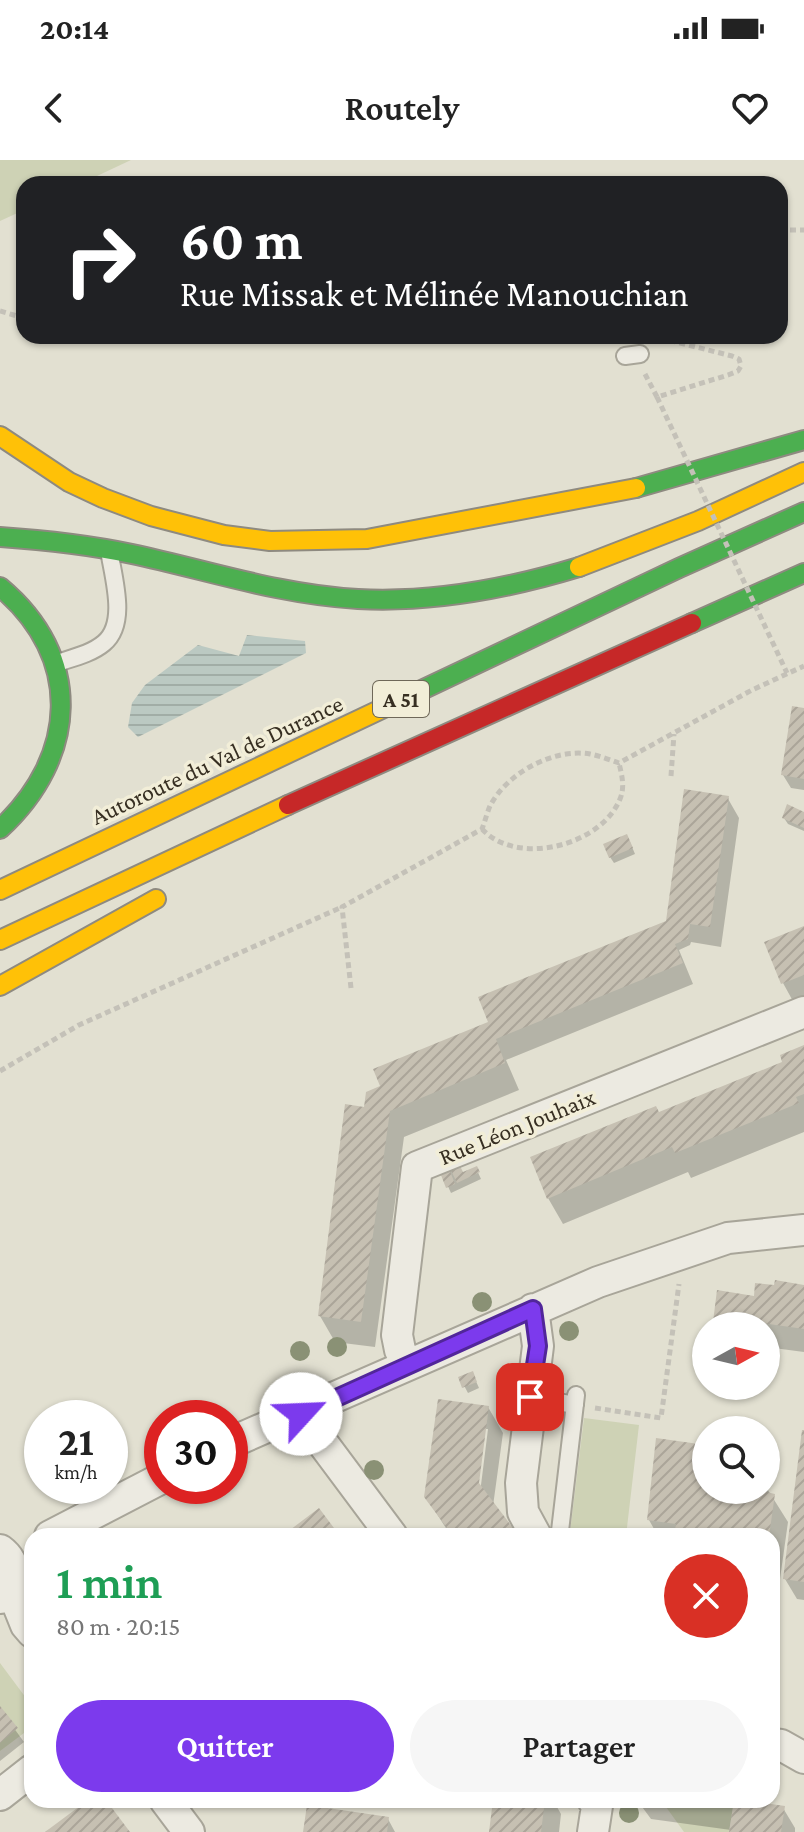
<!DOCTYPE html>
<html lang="fr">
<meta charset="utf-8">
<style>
body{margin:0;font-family:"Crimson Pro",serif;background:#f6f6f6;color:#222;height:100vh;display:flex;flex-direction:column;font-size:30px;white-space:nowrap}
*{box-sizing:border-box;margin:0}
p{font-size:26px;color:#767676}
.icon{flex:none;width:44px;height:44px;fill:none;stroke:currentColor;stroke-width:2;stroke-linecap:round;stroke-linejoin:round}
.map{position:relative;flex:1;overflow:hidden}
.sheet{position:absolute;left:24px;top:1368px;width:756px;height:280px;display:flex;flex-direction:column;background:#fff;border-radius:24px;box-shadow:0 2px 6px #0004}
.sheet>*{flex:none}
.banner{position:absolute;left:16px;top:16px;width:772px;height:168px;border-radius:24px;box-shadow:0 2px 6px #0004;background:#202124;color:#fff;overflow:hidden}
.needle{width:52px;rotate:82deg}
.buttons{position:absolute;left:692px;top:1152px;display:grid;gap:16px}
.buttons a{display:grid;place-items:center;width:88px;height:88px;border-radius:50%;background:#fff;box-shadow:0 2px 6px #0004;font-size:40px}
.speed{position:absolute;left:24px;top:1240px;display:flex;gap:16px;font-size:40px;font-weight:700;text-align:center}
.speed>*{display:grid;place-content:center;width:104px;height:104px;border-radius:50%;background:#fff;box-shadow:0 2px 6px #0004;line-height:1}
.speed small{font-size:20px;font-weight:400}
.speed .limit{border:12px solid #d22;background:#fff;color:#111}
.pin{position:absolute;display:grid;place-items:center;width:68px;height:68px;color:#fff;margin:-34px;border-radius:16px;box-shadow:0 4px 12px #0006}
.me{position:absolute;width:88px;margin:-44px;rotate:65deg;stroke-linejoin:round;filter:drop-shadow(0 0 6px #0008)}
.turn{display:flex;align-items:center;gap:28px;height:168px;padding:0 32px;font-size:36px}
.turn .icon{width:104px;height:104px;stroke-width:2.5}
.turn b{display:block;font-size:56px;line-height:68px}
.round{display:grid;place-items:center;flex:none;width:84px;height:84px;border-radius:42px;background:#f6f6f6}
.summary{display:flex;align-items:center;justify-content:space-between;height:136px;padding:0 32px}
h1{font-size:48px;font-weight:600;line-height:60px;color:#1e9e55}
.cta{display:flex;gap:16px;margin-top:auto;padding:16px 32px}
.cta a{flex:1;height:92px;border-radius:48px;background:#7c3aed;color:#fff;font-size:32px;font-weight:600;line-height:92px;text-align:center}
.cta a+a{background:#f6f6f6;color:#222}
.status{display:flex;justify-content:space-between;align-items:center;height:56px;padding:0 40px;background:#fff;direction:ltr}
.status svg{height:22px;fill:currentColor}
header{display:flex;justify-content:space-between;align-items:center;height:104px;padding:0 32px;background:#fff;font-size:36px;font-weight:600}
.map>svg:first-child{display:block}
.green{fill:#ced2b5}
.water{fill:url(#water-rules)}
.shadow{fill:#0003;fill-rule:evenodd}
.building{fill:url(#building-hatch)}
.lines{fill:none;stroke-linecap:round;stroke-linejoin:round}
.lane-casing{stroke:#a8a599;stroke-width:20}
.street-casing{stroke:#a8a599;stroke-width:34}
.fast-casing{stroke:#8e8a80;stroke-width:22}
.slow-casing{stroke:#8e8a80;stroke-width:22}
.jam-casing{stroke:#8e8a80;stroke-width:22}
.path{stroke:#c4c1b8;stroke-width:5;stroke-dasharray:6 4;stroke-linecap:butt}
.lane{stroke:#eceae1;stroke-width:16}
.street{stroke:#eceae1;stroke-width:30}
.fast{stroke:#4caf50;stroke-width:18}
.slow{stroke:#ffc107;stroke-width:18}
.jam{stroke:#c62828;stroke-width:18}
.path-bridge{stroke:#c4c1b8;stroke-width:5;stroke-dasharray:6 4;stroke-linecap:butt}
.tree{fill:#8a9175}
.route-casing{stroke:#51269a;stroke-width:20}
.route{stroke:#7c3aed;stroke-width:14}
.labels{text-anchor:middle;stroke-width:7;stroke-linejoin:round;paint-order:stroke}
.shield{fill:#f2eed8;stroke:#6f6859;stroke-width:2}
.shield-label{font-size:22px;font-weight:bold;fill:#372f22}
.street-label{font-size:24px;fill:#372f22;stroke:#f2eed8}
</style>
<div class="status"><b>20:14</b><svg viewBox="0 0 49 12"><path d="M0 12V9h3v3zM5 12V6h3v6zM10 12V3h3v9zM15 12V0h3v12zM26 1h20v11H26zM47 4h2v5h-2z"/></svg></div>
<header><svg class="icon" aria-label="back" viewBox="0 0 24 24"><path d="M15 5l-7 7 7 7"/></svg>Routely<svg class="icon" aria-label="heart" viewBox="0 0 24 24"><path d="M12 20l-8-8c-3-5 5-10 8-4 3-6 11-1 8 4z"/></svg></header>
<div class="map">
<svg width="804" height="1672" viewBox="0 0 804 1672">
<defs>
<pattern id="water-rules" width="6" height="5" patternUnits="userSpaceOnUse" patternTransform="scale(2)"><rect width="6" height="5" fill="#bbc9c2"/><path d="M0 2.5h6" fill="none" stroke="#a1ada6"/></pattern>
<pattern id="building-hatch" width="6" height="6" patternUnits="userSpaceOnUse" patternTransform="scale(2)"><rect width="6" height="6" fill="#c6c0b2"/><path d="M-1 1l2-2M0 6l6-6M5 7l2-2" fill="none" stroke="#aba599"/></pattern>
</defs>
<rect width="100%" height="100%" fill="#e2e0d1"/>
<path class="green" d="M0,0H131L80,24H24V50L0,61Z
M584,1258L639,1265L626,1376L570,1372Z
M0,1503L32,1546V1567L0,1591Z
M661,1640H684L733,1647L729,1672H684Z"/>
<path class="water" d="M247,475L305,481L306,493L138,577L128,567L132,543L145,525L198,485L239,496Z"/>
<path class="shadow" d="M804,550V630L791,628L783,615Z
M727,637L739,658L721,787L691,782L690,785L679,790L693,824L506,900L519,930L404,977L375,1187L335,1182L320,1156L366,949L487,864L668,762Z
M804,654V671L788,664L784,658Z
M630,682L635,694L614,703L610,697Z
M804,768V840L794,843L783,823L766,783Z
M804,888V972L691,1018L688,1012L563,1064L548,1038L658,954L785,903Z
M459,1006L463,1014L476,1008L481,1019L451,1033L441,1011Z
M804,1127V1192L766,1187V1166H718L715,1161L756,1138Z
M460,1218L475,1219L479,1228L468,1233Z
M488,1247L503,1273L493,1346L516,1376H451L426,1337ZM484,1269H488L480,1333H476Z
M804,1271V1440L797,1439L785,1419Z
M706,1287V1330H766V1327L788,1362L772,1476V1376H658L649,1360Z
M0,1549L24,1582L0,1601Z
M490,1640H553L561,1654L559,1672H491L494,1646Z
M637,1640H751V1643L783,1648L795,1668V1672H731V1670L651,1659Z
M388,1659L395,1672H305Z"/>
<path class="building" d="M792,546L804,548V619L781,615Z
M684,629L729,636L710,767L690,764L688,779L675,784L683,803L496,879L505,903L390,951L361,1162L318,1156L345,944L364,947L366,932L380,926L373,909L488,862L478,837L666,761Z
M787,644L804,652V668L782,658Z
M627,674L633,688L609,698L603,684Z
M804,766V815L781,824L764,782Z
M804,885V934L796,937L799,943L675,993L672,987L547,1039L530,997L656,946L659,952L782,902L780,895Z
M459,1004L463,1012L477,1006L480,1012L457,1023L450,1008Z
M448,1006L455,1024L446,1028L439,1010Z
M775,1120L804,1125V1169L749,1161V1166L713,1162L717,1130L754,1136L755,1123L774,1125Z
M473,1211L477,1222L462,1228L458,1217Z
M438,1239L489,1246L479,1323L519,1376H453L424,1337Z
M802,1270H804V1422L783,1419Z
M656,1278L706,1285V1330H757L775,1334L769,1376H674L676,1364L647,1360Z
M319,1348L340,1376H282Z
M0,1546L18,1568L0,1583Z
M88,1640H106L130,1672H45Z
M493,1640H545L541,1672H489Z
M697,1640H742L785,1646L781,1672H729L733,1647Z
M307,1645L389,1657L387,1672H303Z"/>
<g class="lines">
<defs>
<path id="lane" d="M625,196L640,194
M57,503C72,498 91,494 104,483C128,463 113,417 109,390
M530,1237L575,1245
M560,1371L576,1235"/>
<path id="street" d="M533,1149L538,1186L521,1323L523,1352L536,1376
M407,1204L400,1190L397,1175L417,1007L804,852
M301,1254L392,1376
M230,1283L598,1122L728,1078L804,1070
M50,1376L162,1318
M0,1390C18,1403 18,1426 0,1438
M11,1428L26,1465L32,1472
M772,1584L781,1585L804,1598
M0,1635L32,1610
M165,1640L189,1672
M593,1640L597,1646L593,1672"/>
<path id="fast" d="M636,328L804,280
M0,377C44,380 89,385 132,394C207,410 281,435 358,439C434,443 507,429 579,407
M0,427C84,497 78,597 0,669
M692,463L804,413
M390,545L679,408L804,352"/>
<path id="slow" d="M0,276L69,322L103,338L151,356L224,375L270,381L367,379L636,328
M579,407L698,361L804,312
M0,730L390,545
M0,780L288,645
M0,826L156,739"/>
<path id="jam" d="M288,645L692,463"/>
</defs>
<use href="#lane" class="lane-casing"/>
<use href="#street" class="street-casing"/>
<use href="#fast" class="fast-casing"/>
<use href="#slow" class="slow-casing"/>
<use href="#jam" class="jam-casing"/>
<path class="path" d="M780,70H804
M0,151L24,158
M645,214L657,237L728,215L738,211L741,206L739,199L732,196L672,181L665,176
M671,616L674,574
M482,669C517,707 601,686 620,639C625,627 622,616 619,603
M351,828L342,747L482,669C485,661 487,653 490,646C507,613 553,588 590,594C600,596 610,600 619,603L752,530L804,506
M0,911L79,865L342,747
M595,1248L661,1258L679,1124
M183,1335L205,1326"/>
<use href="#lane" class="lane"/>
<use href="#street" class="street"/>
<use href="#fast" class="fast"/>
<use href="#slow" class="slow"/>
<use href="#jam" class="jam"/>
<path class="path-bridge" d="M657,237L787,513"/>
</g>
<g class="tree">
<circle cx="482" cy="1142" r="10"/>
<circle cx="569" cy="1171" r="10"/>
<circle cx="337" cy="1187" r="10"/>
<circle cx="300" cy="1191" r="10"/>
<circle cx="374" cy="1310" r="10"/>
<circle cx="629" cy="1653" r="10"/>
</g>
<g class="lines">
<defs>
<path id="route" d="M301,1254L533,1149L538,1186L530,1237"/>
</defs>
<use href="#route" class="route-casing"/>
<use href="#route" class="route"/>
</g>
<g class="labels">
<rect class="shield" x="373" y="521" width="56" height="36" rx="6"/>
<g class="shield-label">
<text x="401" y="547">A 51</text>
</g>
<g class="street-label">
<text transform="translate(217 600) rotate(-25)" y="8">Autoroute du Val de Durance</text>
<text transform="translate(517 967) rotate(-22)" y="8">Rue Léon Jouhaix</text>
</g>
</g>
</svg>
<div class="buttons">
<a><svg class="needle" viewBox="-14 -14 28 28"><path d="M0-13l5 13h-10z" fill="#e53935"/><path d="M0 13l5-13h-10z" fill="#767676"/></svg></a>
<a><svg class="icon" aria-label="search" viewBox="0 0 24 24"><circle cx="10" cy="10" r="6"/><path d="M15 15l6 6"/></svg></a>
</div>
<div class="speed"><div>21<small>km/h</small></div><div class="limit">30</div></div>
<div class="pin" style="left:530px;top:1237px;background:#d93025"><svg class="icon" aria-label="arrive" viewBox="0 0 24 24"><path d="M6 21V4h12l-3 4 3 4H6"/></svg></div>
<svg class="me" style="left:301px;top:1254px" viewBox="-20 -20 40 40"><circle r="19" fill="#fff"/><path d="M0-13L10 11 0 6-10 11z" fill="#7c3aed"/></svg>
<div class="banner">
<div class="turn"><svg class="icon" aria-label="right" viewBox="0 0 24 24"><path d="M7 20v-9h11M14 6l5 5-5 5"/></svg><div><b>60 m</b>Rue Missak et Mélinée Manouchian</div></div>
</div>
<section class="sheet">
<div class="summary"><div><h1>1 min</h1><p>80 m · 20:15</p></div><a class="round" style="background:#d93025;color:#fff"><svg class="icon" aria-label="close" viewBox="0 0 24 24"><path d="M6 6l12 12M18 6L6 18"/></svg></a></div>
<div class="cta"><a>Quitter</a><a>Partager</a></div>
</section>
</div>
